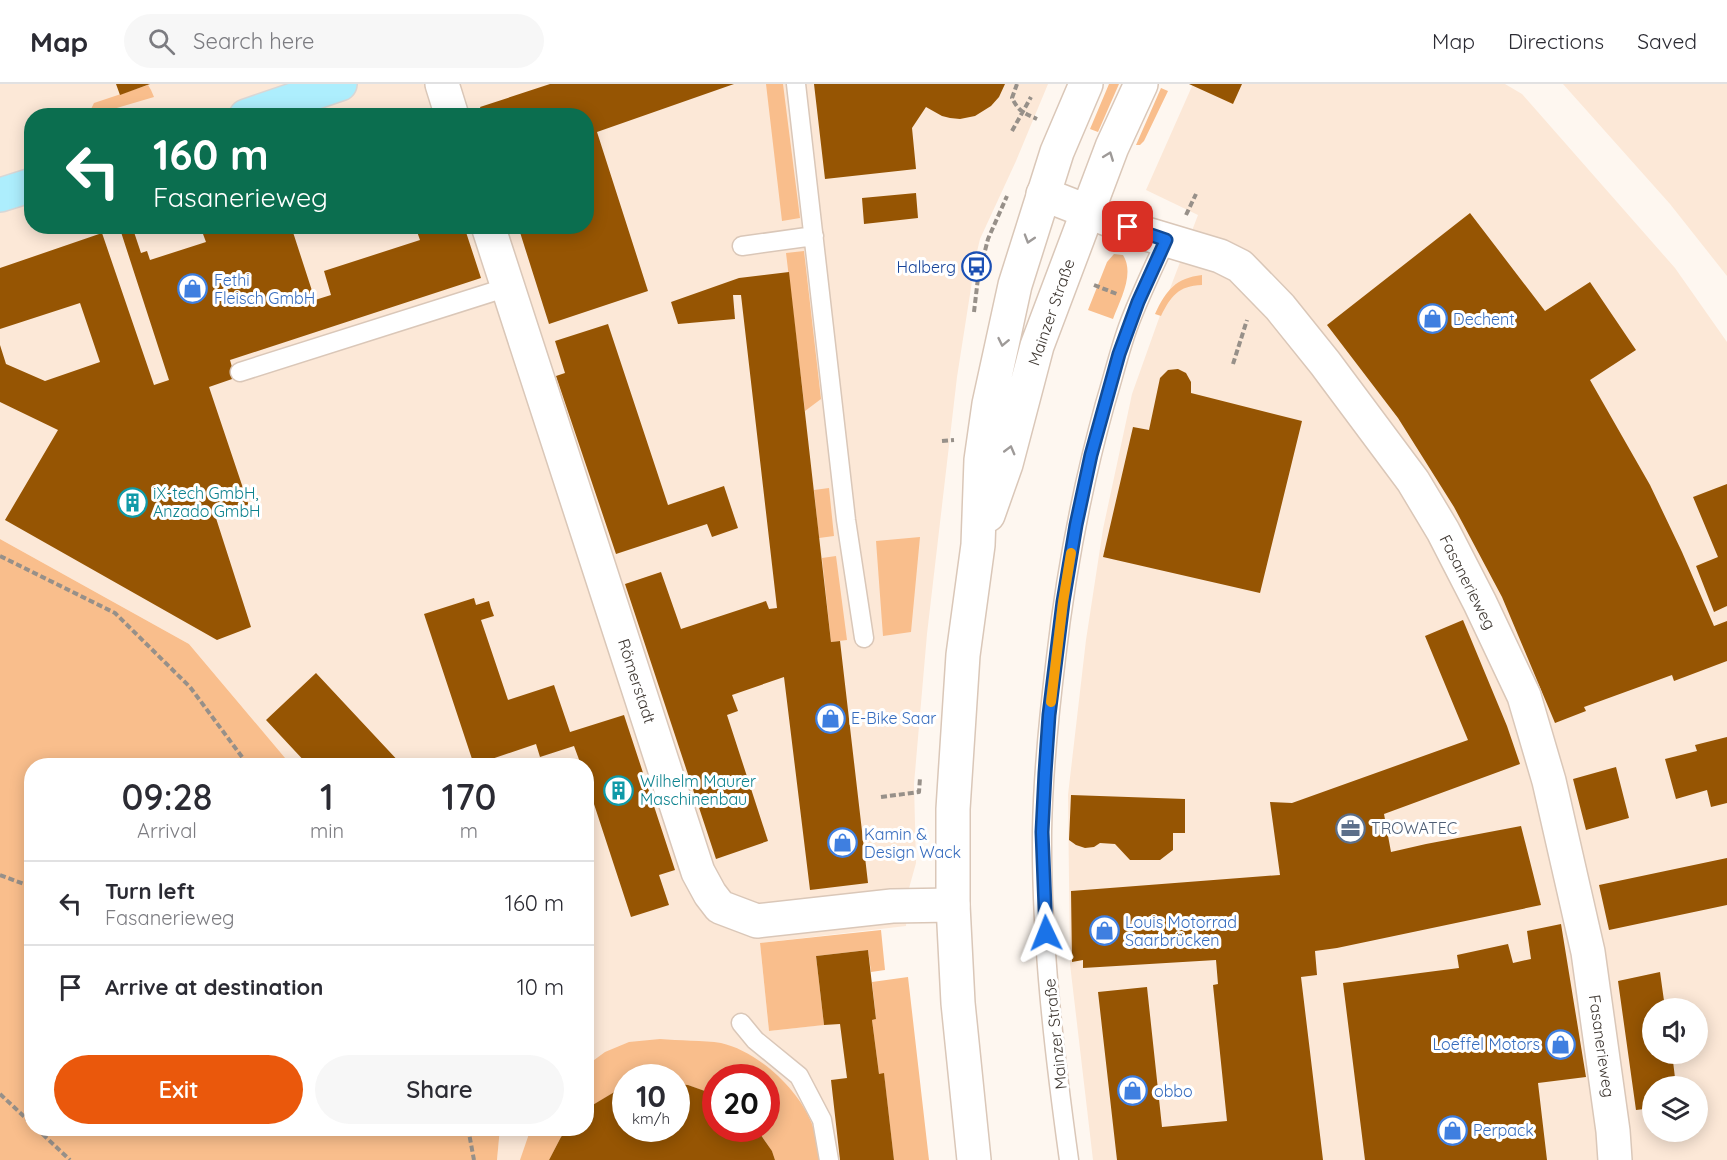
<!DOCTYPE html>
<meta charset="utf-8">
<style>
body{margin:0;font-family:Quicksand,sans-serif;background:#f7f7f7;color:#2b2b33;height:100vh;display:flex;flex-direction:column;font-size:22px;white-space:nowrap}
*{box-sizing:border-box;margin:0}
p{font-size:20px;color:#7c7c81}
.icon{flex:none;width:33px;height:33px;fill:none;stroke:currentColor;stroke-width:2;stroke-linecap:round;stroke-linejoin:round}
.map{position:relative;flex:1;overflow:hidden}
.side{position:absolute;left:24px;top:674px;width:570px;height:378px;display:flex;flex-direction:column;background:#fff;border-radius:24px;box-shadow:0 3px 15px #0003}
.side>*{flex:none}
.hud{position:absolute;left:24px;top:24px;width:570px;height:126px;border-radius:24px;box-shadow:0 3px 15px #0003;background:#0b6e4f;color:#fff;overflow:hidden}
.controls{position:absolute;left:1642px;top:914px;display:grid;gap:12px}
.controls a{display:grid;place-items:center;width:66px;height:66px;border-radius:50%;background:#fff;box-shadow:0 3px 15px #0003;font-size:30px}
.speed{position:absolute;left:612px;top:980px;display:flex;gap:12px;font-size:30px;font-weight:700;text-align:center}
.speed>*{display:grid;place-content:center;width:78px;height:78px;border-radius:50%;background:#fff;box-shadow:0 3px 15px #0003;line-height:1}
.speed small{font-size:15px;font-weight:400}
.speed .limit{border:9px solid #d22;background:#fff;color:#111}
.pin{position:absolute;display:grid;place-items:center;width:51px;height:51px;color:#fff;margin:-26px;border-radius:12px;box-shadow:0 3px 9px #0006}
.me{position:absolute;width:66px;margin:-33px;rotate:358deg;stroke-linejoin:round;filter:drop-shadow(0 0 4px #0008)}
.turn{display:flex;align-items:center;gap:21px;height:126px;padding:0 30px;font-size:27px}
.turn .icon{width:78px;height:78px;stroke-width:2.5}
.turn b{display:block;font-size:42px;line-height:51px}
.eta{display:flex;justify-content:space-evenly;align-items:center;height:102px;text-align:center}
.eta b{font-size:36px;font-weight:600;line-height:42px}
.primary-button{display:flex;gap:12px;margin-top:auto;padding:12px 30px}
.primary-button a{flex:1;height:69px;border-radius:36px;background:#ea580c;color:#fff;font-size:24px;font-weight:600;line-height:69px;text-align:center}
.primary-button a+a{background:#f7f7f7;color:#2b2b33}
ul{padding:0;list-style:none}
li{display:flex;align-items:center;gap:18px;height:84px;padding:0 30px;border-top:2px solid #e1e1e2}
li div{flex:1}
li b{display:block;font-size:22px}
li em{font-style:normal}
header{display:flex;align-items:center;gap:36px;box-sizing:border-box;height:84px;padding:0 30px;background:#fff;border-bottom:2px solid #e1e1e2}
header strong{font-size:28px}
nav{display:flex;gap:33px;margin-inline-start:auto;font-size:21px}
.search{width:420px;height:54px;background:#f7f7f7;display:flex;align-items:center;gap:15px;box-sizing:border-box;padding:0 21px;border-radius:33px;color:#7c7c81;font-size:22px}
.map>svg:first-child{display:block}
.built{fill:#fce8d7;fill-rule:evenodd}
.green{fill:#f9be8c}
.building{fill:#965503}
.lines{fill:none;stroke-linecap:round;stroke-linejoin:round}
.lane-casing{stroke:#dac7b8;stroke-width:21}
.street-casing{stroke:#dac7b8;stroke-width:36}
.secondary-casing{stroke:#dac7b8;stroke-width:36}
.primary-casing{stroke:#d8d7d6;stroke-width:36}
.path{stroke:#979089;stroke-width:4;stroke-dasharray:6 3;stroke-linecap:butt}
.lane{stroke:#fff;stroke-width:18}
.street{stroke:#fff;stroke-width:33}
.secondary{stroke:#fff;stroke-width:33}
.primary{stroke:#adeefd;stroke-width:33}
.oneway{stroke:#9e9a98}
.route-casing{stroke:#114b97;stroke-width:15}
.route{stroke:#1a73e8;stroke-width:10}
.slow{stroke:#f59e0b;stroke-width:10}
.labels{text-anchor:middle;stroke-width:6;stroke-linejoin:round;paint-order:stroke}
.transit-label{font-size:16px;fill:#164399;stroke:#fff;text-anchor:end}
.shop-label{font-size:16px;fill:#366cbe;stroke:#fff;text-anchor:start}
.street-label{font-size:16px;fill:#3d3630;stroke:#fff}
.culture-label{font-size:16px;fill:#0d838f;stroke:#fff;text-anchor:start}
.service-label{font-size:16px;fill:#4e5e75;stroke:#fff;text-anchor:start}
</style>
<header>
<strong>Map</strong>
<div class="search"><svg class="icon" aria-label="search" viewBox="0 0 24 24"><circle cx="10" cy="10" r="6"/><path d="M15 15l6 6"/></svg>Search here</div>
<nav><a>Map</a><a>Directions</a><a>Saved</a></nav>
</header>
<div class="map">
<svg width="1727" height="1076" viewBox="0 0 1727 1076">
<rect width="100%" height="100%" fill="#fef7f0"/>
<path class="built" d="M0,0H1048L1016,77L980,155L976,172L957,293L927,550L914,700L916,779L908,808L906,842L760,859L769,947L876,935L929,1076H497L500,1044H586V681H291L189,560L0,455ZM32,32H586V142H32ZM626,993H676V1044H626ZM716,993H766V1044H716Z
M1193,0H1505L1522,10L1675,184L1727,258V1076H1093L1070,880L1068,711L1086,556L1103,445L1132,310L1163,223L1198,131L1146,106ZM1653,924H1698V969H1653ZM1653,1002H1698V1047H1653Z
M1563,0H1727V192L1670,120Z"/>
<path class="green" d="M766,0H783L800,134L782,137Z
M1109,0H1119L1098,48L1090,45Z
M148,1L151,6L154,13L93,31L91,25L94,19Z
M1161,4L1168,7L1144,57L1140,61H1136Z
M804,167L821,315L805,327L786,169Z
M1114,170L1123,171C1135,190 1120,216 1113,235L1088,226L1107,178Z
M1202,191V201C1178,202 1171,212 1161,232L1155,230C1166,206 1176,194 1202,191Z
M829,404L834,452L819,454L814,406Z
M920,453L911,548L883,552L876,457Z
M0,455L189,560L291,681H32V1044H500L497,1076H0Z
M836,472L847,556L831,558L822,474Z
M881,846L885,886L871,888L868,866L816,872L824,941L769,947L760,859Z
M908,893L929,1076H894L884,990H879L872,936L876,935L872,898Z
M660,955C678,957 704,956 721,959C757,967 799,1005 812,1040C816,1051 818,1064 821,1076H775L772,1067L756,1044H766V993H716L715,1011L688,1001L677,1000L676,993H626L625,1005L616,1007L587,1025L586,982L605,968L629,958Z
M531,1044H568L561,1053L549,1076H520Z"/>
<path class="building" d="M116,0H150L120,11Z
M550,0H734L597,48L648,207L549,240L518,142H586V32H483L480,23Z
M814,0H1005L999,13L991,22L975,32L960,35L950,34L942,32L926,23L912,44L916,85L825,95Z
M1189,0H1242L1233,20Z
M916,109L918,134L864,140L862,114Z
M1470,129L1545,227L1590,198L1636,266L1590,296L1650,401L1682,468L1714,542L1727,537V577L1674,597L1672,591L1584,623L1586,627L1555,639L1502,513L1454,423L1398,334L1327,241Z
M126,142H132L141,169L147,167L150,176L206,158L200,142H291L315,216L331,211L324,187L420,156L415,142H464L481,194L230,276L235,294L209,303L249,422L215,431L251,543L217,556L5,436L58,346L0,318V261L6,280L45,297L100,278L80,219L0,245V184L102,149L154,301L169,296L120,145Z
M789,188L831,558L840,557L868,799L810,806L784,593L732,611L738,627L727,631L768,757L716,775L625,500L661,488L681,545L766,517L769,525L777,524L741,211H733L735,235L678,240L671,218L739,194Z
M608,240L668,421L724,402L738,444L712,453L707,440L616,470L556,292L565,289L555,257Z
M1178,285L1186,289L1191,298V309L1302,337L1260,509L1103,473L1133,343L1149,346L1160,294L1168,286Z
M1727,400V522L1714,528L1696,482L1718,473L1693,413Z
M474,514L476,521L489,517L491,524L494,532L481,536L508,616L554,601L570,648L624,631L675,786L659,791L669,821L631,833L592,714L586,716V681H581L574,662L540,673L536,660L474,681L424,530Z
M1463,536L1507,642L1520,680L1384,730L1391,768L1426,760L1521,742L1541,821L1337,864L1315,867L1317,891L1301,893L1323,1076H1117L1098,908L1147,903L1162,1043L1227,1037L1213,901L1218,900L1216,876L1083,884V876L1072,878L1071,807L1280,791L1270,718L1292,719L1468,656L1425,552Z
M316,589L402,681H308L266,636Z
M1727,653V719L1711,723L1707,706L1676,715L1665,675L1697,667L1695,661Z
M1616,683L1629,734L1586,746L1573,695Z
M1071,711L1185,715V749H1173V766L1160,776H1130L1115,760L1100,759L1094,763L1085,764L1076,761L1069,756Z
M1727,774V821L1609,846L1599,801Z
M1561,840L1586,993L1538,999L1547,1076H1365L1343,899L1459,884L1457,871L1508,860L1513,879L1531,875L1527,847Z
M868,866L876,935L872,936L879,990L884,989L894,1076H840L831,996L847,994L840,940L824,941L816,872Z
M1660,888L1665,924H1653V969H1672L1676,1002H1653V1024L1636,1026L1618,897Z
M676,1000L688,1001L716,1011V1044H756L772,1067L775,1076H549L561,1053L568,1044H586V1025L616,1007L626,1005V1044H676Z"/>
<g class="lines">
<defs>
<path id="lane" d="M796,0L846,436L864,554
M742,162L814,152
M240,288L508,203
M741,939L755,956L799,992L822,1036L829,1076
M1069,1076C1054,968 1041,857 1042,747C1043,689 1049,631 1056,574C1066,487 1082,403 1105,320C1113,294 1119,268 1128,243C1139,213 1153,185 1166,156"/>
<path id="street" d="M442,0L452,32
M1043,110L1140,148L1220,172L1240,182L1280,223L1325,279L1413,397L1443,447L1480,519L1524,612L1549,697L1588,868L1613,1047L1615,1076
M488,142L698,788L710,810L720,823L757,837L892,822L953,821"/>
<path id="secondary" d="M988,431L1006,380L1037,262L1112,63L1141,0
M974,1076L958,919L953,821V725L963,571L978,461L981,376L989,320L1015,201L1057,68L1086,0"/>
<path id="primary" d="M246,32L340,0
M0,111L32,101"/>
</defs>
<use href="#lane" class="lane-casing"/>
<use href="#street" class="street-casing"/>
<use href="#secondary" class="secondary-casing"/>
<use href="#primary" class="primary-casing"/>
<path class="path" d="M1017,0L1012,14C1019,28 1024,29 1037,35
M1012,47L1031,13
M1186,131L1196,110
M1094,201L1117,210
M974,228L978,194L988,155L1007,112
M1233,280L1247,236
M942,357L954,356
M0,472L115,529L190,603L248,681
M881,713L919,708L920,694
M0,791L32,803
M0,1010L32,1040
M36,1044L70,1076
M468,1044L474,1076"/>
<use href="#lane" class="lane"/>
<use href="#street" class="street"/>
<use href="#secondary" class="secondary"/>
<use href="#primary" class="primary"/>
</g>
<defs><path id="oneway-chevron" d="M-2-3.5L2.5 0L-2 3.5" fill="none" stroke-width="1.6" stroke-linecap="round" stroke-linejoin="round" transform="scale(1.5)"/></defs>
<g class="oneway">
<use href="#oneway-chevron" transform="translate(1109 72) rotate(-69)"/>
<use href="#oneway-chevron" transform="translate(1029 155) rotate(107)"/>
<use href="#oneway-chevron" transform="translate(1003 258) rotate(102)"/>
<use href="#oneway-chevron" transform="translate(1010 366) rotate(-75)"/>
</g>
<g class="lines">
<defs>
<path id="route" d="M1046,849L1042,748L1045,689L1049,631L1063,518L1076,441L1091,371L1119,270L1138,218L1166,156L1128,143"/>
</defs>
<use href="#route" class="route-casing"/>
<use href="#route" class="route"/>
<path class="slow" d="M1051,618L1063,518L1071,469"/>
</g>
<defs>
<symbol id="bus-ring" viewBox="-11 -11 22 22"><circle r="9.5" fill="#fff" stroke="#1a4fb4" stroke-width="1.5"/><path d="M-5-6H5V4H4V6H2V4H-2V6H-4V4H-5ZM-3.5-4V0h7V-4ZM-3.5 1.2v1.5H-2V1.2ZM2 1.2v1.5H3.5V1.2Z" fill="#1a4fb4"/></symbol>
<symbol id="shop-ring" viewBox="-11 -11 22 22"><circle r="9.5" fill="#fff" stroke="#3f7fe0" stroke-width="1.5"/><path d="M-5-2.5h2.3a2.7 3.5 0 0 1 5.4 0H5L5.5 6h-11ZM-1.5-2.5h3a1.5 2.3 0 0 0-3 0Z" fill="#3f7fe0"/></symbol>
<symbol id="building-ring" viewBox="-11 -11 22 22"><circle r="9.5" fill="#fff" stroke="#0f9aa8" stroke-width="1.5"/><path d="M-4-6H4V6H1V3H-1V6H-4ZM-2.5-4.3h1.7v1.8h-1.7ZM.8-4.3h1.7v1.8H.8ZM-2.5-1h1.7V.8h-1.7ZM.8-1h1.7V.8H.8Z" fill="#0f9aa8"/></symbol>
<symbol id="office-ring" viewBox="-11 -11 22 22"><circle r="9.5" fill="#fff" stroke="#5c6f8a" stroke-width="1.5"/><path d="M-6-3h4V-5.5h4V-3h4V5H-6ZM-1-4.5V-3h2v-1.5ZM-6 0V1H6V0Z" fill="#5c6f8a"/></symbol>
</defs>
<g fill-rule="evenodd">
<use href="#bus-ring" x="960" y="166" width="33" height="33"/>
<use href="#shop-ring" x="176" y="188" width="33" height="33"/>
<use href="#shop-ring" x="1416" y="218" width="33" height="33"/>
<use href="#building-ring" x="116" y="402" width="33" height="33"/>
<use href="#shop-ring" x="814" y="618" width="33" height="33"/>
<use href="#building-ring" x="602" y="690" width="33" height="33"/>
<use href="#office-ring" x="1334" y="728" width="33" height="33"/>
<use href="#shop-ring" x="826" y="742" width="33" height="33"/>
<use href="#shop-ring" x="1088" y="830" width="33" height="33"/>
<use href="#shop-ring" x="1544" y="944" width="33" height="33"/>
<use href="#shop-ring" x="1116" y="990" width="33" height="33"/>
<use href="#shop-ring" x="1436" y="1030" width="33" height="33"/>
</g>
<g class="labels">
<g class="transit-label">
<text x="956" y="189">Halberg</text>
</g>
<g class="shop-label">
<text x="214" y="202">Fethi<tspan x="214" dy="18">Fleisch GmbH</tspan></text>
<text x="1453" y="241">Dechent</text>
<text x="851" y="640">E-Bike Saar</text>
<text x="864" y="756">Kamin &amp;<tspan x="864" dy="18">Design Wack</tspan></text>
<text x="1125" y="844">Louis Motorrad<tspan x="1125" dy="18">Saarbrücken</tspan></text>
<text x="1540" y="966" text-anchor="end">Loeffel Motors</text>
<text x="1154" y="1013">obbo</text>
<text x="1473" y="1052">Perpack</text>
</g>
<g class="street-label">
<text transform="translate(1051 228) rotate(-71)" y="6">Mainzer Straße</text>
<text transform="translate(1468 498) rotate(63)" y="6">Fasanerieweg</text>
<text transform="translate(637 597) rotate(72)" y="6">Römerstadt</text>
<text transform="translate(1055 950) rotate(-96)" y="6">Mainzer Straße</text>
<text transform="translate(1602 962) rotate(82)" y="6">Fasanerieweg</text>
</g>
<g class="culture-label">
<text x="153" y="415">iX-tech GmbH,<tspan x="153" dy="18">Anzado GmbH</tspan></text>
<text x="640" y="703">Wilhelm Maurer<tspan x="640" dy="18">Maschinenbau</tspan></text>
</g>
<g class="service-label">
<text x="1371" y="750">TROWATEC</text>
</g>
</g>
</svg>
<div class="controls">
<a><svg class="icon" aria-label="sound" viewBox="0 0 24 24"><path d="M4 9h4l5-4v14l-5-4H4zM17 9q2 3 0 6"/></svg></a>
<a><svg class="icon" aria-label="layers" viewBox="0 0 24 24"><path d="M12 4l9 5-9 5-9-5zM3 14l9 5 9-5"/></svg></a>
</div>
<div class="speed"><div>10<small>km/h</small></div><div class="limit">20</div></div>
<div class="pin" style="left:1128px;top:143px;background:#d93025"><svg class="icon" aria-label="arrive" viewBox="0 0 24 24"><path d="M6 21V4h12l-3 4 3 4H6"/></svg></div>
<svg class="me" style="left:1046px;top:849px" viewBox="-20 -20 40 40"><path d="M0-17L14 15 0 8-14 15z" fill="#1a73e8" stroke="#fff" stroke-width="4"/></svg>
<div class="hud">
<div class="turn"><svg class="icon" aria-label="left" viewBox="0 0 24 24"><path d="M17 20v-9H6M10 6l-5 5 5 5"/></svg><div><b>160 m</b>Fasanerieweg</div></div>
</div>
<section class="side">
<div class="eta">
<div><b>09:28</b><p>Arrival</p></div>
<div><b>1</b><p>min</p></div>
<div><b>170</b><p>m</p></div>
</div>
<ul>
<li><svg class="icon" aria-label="left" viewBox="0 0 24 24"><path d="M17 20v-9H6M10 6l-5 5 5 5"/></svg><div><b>Turn left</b><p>Fasanerieweg</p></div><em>160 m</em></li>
<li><svg class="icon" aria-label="arrive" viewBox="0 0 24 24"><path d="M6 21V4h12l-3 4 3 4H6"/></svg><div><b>Arrive at destination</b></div><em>10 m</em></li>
</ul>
<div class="primary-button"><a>Exit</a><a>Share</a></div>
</section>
</div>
